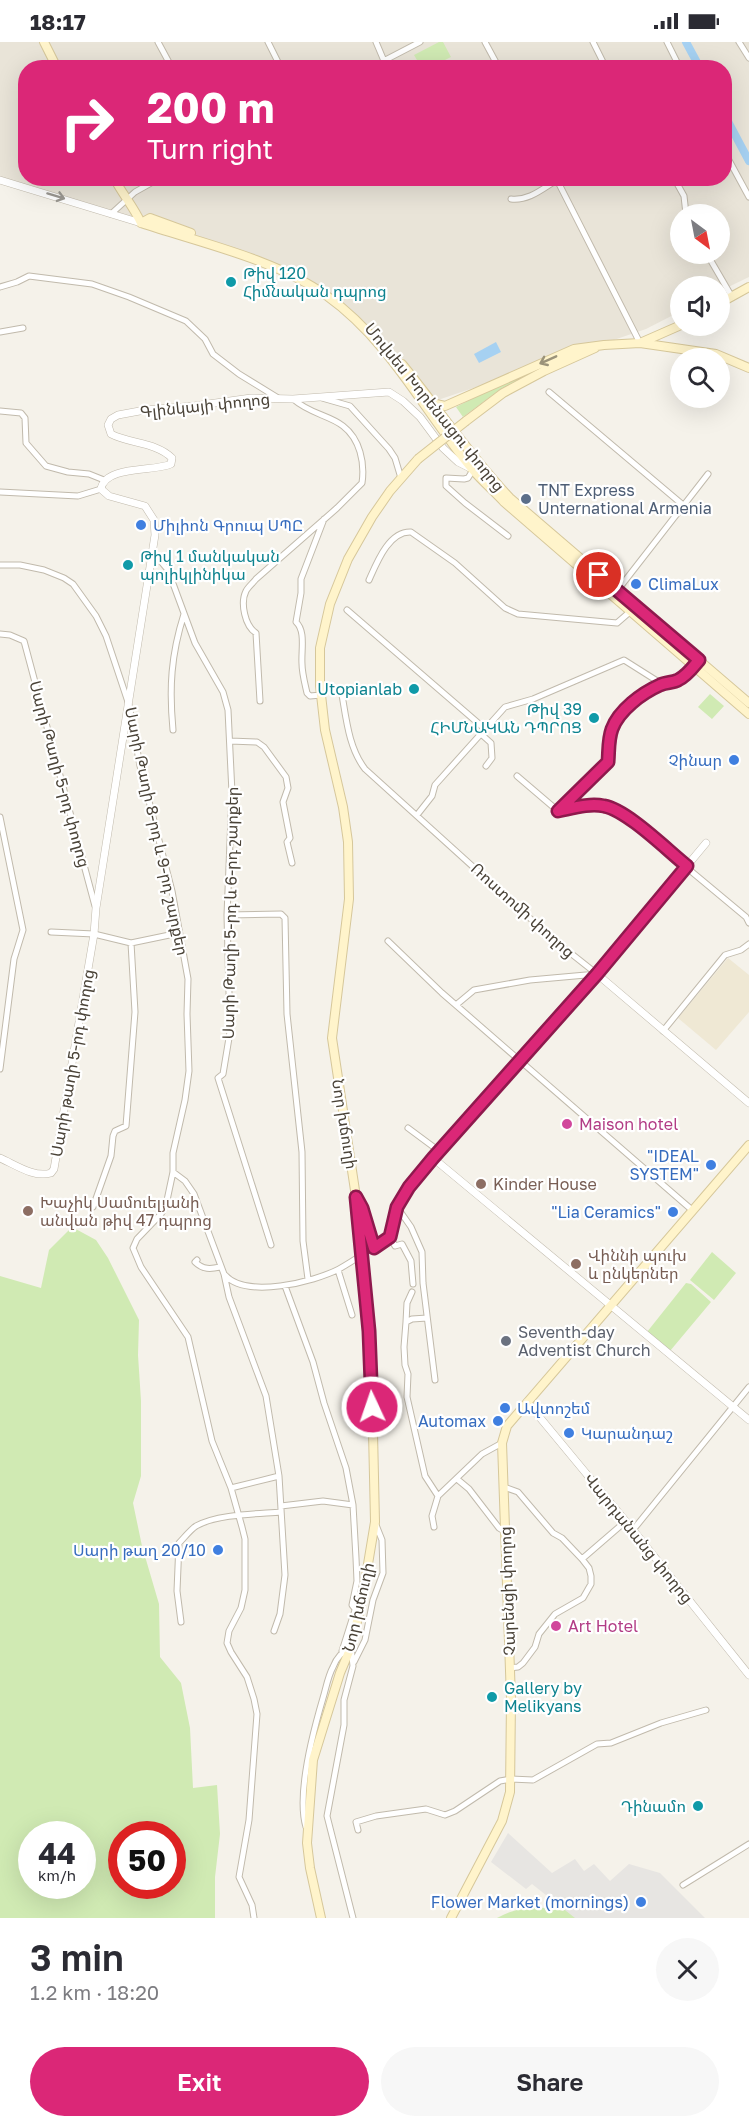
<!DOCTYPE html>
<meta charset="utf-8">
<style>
body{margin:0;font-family:"Golos Text","Noto Sans Armenian",sans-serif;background:#f7f7f7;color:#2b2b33;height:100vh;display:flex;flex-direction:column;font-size:22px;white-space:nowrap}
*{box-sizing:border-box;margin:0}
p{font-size:20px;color:#7c7c81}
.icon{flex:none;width:33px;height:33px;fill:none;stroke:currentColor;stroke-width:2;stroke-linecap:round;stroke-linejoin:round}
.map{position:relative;height:1876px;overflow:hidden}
.details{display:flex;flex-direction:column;background:#fff;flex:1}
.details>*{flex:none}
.guide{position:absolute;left:18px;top:18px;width:714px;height:126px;border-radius:24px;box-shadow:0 6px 24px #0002;background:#db2777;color:#fff;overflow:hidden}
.needle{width:39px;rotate:148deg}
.buttons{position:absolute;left:670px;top:162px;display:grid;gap:12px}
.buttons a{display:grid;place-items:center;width:60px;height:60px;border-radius:50%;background:#fff;box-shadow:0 6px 24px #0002;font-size:30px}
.speed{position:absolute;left:18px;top:1779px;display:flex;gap:12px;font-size:30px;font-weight:700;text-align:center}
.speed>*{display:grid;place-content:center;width:78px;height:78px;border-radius:50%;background:#fff;box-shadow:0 6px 24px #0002;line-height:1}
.speed small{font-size:15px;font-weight:400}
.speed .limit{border:9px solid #d22;background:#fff;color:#111}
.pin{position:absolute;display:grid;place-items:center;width:51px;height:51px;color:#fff;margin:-26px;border:3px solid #fff;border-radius:50%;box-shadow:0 2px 6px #0007}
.me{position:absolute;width:66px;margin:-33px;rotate:357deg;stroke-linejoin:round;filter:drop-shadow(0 0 4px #0008)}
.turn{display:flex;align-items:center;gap:21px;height:126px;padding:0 30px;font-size:27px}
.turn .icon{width:78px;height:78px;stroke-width:2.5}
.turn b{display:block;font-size:42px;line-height:51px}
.round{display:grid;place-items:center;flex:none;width:63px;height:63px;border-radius:32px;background:#f7f7f7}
.headline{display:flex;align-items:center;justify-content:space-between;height:102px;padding:0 30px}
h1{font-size:36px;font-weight:600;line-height:45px}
.action{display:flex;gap:12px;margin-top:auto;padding:12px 30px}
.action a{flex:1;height:69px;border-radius:36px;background:#db2777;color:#fff;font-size:24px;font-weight:600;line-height:69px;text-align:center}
.action a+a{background:#f7f7f7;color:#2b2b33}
.status{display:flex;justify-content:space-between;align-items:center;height:42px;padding:0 30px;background:#fff;direction:ltr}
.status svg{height:16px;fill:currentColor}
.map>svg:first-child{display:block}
.residential{fill:#e9e4d8;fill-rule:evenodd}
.education{fill:#efe8d4}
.green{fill:#d0eab3;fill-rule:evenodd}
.parking{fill:#e7e5e2}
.water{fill:#a6d1f2}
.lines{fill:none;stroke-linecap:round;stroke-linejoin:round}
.canal{stroke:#a6d1f2;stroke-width:8}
.minor-casing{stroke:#c1baac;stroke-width:7}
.tertiary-casing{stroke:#c1baac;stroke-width:8}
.secondary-casing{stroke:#d6c79a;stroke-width:10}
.minor{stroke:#fff;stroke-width:5}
.tertiary{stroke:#fff;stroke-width:7}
.secondary{stroke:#fff4cb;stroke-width:8}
.secondary-bridge-casing{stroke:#d6c79a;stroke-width:10;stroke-linecap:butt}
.secondary-bridge{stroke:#fff4cb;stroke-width:8}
.oneway{stroke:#9b9892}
.oneway2{stroke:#9b937a}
.route-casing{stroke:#8e194d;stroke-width:15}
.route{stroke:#db2777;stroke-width:10}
.culture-dot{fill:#0f9aa8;stroke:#fff;stroke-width:2}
.service-dot{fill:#5c6f8a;stroke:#fff;stroke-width:2}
.shop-dot{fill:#3f7fe0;stroke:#fff;stroke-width:2}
.hotel-dot{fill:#d1479c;stroke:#fff;stroke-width:2}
.education-dot{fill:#8d6e63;stroke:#fff;stroke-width:2}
.worship-dot{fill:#6b7280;stroke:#fff;stroke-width:2}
.labels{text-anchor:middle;stroke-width:4.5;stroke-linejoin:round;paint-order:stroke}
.culture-label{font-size:16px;fill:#0d838f;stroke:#fff;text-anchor:start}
.street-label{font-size:16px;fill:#4a4338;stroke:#fff}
.service-label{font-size:16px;fill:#4e5e75;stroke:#fff;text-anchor:start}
.shop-label{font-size:16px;fill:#366cbe;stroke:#fff;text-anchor:end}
.hotel-label{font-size:16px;fill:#b23c85;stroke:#fff;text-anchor:start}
.education-label{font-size:16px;fill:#785e54;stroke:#fff;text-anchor:start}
.worship-label{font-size:16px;fill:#5b616d;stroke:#fff;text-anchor:start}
</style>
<div class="status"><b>18:17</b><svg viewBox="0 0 49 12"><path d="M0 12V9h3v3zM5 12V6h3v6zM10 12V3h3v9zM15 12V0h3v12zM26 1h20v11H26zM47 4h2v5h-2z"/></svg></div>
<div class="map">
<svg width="749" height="1876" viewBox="0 0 749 1876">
<rect width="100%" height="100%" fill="#f5f2ea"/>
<path class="residential" d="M0,0H749V235L720,249V244H681V269L646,287L435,359L404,318L340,259L262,221L0,140ZM26,26H724V136H26ZM681,172H720V212H681Z"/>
<path class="education" d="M728,916L749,933V970L716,1008L678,976Z"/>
<path class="green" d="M439,0H443L451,15L431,25H421L414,13Z
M558,319L502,346L463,375L456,365L501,342Z
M710,652L724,664L712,677L698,665Z
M72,1185L96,1198L108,1216L139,1278L138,1313L141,1359V1434L133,1461L142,1504L159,1562L160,1615L181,1641L190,1686L193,1746L217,1743L220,1792L215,1835V1876H0V1234L41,1246L49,1208ZM82,1792V1844H32V1792ZM172,1792V1844H122V1792Z
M712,1210L736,1231L714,1258L690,1238Z
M686,1241L691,1242L711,1260L670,1309L647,1290Z
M574,1858L592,1876H497C519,1864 539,1863 563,1869Z"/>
<path class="parking" d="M508,1791L552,1831L575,1817L584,1829L594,1822L610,1839L629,1822L660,1831L705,1876H575L532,1842L526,1847L491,1820Z"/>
<path class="water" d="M496,300L501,310L479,321L474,312Z"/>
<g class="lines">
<path class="canal" d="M686,0L700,26
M724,72L749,119"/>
<defs>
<path id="minor" d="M158,0L172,26
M268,0L281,26
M376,0L387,26
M485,0L499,26
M593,0L606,26
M667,0L680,26
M739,0L749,16
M370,26L420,0
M724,109L749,155
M556,136L640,301
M674,136L684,154L686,172
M511,157C529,159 542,147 557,138
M111,172L135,150L160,136
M707,212L732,255
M0,245L17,240L29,234L92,242L129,255L186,279L205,297L213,312L239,332L278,356
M0,290L23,286
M549,350L683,463
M322,356L350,364L389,407L395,416L401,436
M0,369L21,371L25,376L26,401L46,424L68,430L89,432L104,438
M473,428L468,436L464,437L446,436V444L465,461L508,494
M0,450L78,454L101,447
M152,512L158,516L168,528L195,601L223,650L228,668L232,751L227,873L230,990L223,1032L218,1036L271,1203
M0,523H20L44,528L64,536L73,542L96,574L106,594L129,663L140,724L172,849L188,937L187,972L189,1029L185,1058L173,1111V1130L166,1163L161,1172L137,1197L133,1206L141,1225L188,1295L212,1399L231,1446L242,1485L245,1497V1548L241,1566L229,1589L227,1601L231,1610L247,1635L254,1657L257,1672L249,1778L239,1835L252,1863L254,1876
M369,538C377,520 389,489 411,490L455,521L505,566L518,572L617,581L632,568
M617,549L708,432
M347,568L485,687
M0,592L10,593L24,599L95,864
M341,647C346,674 348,705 365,727L554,898L597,932
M321,653L310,654L307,651C305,642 302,631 302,622C301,609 306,589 296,580L301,551V537L324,477
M260,659L256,591C245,584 240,561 246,549C248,545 253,541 256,537L337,466L362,441C365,421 360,397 343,384C329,373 310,372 293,357
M173,688C169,646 171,613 184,572
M481,692L491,701L492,716L486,724
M230,699L257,700L264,705L286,735L288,746L283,760L290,796L287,800L292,821
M517,734L558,769C582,764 596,760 620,770L746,875L749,881
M558,769L608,720V703L612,686L624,670L637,657L662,642L678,638L696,622
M417,773L432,754L435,743L505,665L533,657L624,618L662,642
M0,775L23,888L14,917L0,1027
M227,873L281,872L285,876L287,972L302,1110L303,1199L308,1237
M51,890L94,892L131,901L179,891
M388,899L442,951L692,1168
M456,963L474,948L530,938L597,932
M663,989L725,913L741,908L749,902
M408,1086L439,1109
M173,1130L185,1139L194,1152L224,1232L229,1255L266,1354L279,1434L285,1533L280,1572L274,1589
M359,1159L373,1206
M93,1165L111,1114L113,1094L115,1089L126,1084L135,970L131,901
M397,1165L411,1185L422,1210L423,1241L435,1338
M390,1195L395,1204L402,1202L411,1219L413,1242
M197,1218L195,1220C203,1228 211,1227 220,1225
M338,1228L352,1273
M225,1233C246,1257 314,1240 339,1227C357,1217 373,1205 390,1195L397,1165L409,1145L433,1116
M285,1244L313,1320L324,1361L346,1426L353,1463L356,1516L357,1539L352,1563L359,1572
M427,1276L412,1277L406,1280L404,1305L405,1323L408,1332L407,1355L425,1434L438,1454
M406,1280L407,1261L412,1250
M457,1437L469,1447L499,1486L504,1489
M504,1445L518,1450L553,1491L562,1496L582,1517L589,1526L591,1534V1542L583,1556L555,1572L539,1592L535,1605L523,1621L518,1625L509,1626
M231,1446L279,1434
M281,1464L323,1459L353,1463
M434,1485L432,1474L438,1454L482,1412L502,1401
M633,1488L749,1345
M582,1517L626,1479
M181,1580L177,1549L179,1501C184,1496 190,1488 196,1484C217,1472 257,1472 281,1470
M342,1609L355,1568
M354,1620L365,1598L373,1558L383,1531L382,1498L376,1483
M306,1785C296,1752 313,1690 323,1656C326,1646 328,1634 333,1625C337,1615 342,1610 351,1605L353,1624L344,1658V1683L327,1774L353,1876
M358,1788L356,1780L376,1774L426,1767L445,1773L455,1769L500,1739L511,1737L533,1738L597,1702L611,1701L661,1681L706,1668
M683,1843L749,1802"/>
<path id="tertiary" d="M0,138L141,181
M706,801L597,932L433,1116L749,1378
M597,932L749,1061
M0,1116C16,1123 34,1136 51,1131L54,1127L94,892L96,866L155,493L154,478L145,464L109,454L101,447C105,423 154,430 171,422L172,416C156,400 130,402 111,392L108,383L111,377L118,373L145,368L194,364L251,356L293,357L389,350L403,359L420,375L443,406L458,420L472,427
M527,1360L633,1488L749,1633"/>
<path id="secondary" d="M44,0L57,26
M114,136C123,153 133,164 141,181
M141,181C201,201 275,217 327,254C390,299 424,369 472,427C482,439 494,449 504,460L749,672
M141,181L150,176L191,191
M720,261L749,245
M640,301L716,312L749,326
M402,322C438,366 470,414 510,456L749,661
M436,362L445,364L574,307L604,303L640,301L681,283
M466,379L503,351L544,329L595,306
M361,1208L356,1155L332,996L349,857L348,800L343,765L325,688L320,644V606L330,562L348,517L372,475L390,449L418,417
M321,1876L310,1826L307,1801L313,1718L340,1631L351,1605L362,1558L375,1480L372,1345L362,1221
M451,1876L502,1779L510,1750L511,1657L502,1401L507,1384L749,1103"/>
</defs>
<use href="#minor" class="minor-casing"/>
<use href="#tertiary" class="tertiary-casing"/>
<use href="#secondary" class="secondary-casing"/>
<use href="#minor" class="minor"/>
<use href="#tertiary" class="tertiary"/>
<use href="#secondary" class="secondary"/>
<defs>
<path id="secondary-bridge" d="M418,417L466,379
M361,1208L362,1221"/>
</defs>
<use href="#secondary-bridge" class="secondary-bridge-casing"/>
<use href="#secondary-bridge" class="secondary-bridge"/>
</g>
<defs><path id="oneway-shaft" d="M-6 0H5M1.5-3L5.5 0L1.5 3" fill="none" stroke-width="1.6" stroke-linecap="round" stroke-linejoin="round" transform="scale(1.5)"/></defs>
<use class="oneway" href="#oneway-shaft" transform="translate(56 154) rotate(17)"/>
<use class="oneway2" href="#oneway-shaft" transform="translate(548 318) rotate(156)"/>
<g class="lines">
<defs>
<path id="route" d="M372,1365L369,1289L356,1155L362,1166L374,1206L390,1195L397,1165L409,1145L433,1116L597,932L687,824C667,808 627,768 604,764C589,761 573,766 558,769L608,720C609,709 608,698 612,687C619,668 642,651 660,643C666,640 673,641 678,638C687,634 693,625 699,618L599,533"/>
</defs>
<use href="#route" class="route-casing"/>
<use href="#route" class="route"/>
</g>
<g class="culture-dot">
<circle cx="231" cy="240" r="6"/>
<circle cx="128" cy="523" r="6"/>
<circle cx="414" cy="647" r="6"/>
<circle cx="594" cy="676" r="6"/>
<circle cx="492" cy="1655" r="6"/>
<circle cx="698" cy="1764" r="6"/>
</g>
<circle class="service-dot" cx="526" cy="457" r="6"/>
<g class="shop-dot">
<circle cx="141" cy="483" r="6"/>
<circle cx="636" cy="542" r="6"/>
<circle cx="734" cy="718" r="6"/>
<circle cx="711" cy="1123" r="6"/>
<circle cx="673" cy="1170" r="6"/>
<circle cx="505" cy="1366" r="6"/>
<circle cx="498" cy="1379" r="6"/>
<circle cx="569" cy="1391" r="6"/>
<circle cx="218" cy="1508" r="6"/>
<circle cx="641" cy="1860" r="6"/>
</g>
<g class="hotel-dot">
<circle cx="567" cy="1082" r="6"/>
<circle cx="556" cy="1584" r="6"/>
</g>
<g class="education-dot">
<circle cx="481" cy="1142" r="6"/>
<circle cx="28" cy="1169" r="6"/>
<circle cx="576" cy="1222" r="6"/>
</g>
<circle class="worship-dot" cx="506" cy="1299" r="6"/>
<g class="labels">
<g class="culture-label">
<text x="243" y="237">Թիվ 120<tspan x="243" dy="18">Հիմնական դպրոց</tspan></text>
<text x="140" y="520">Թիվ 1 մանկական<tspan x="140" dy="18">պոլիկլինիկա</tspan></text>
<text x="402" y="653" text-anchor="end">Utopianlab</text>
<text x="582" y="673" text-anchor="end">Թիվ 39<tspan x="582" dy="18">ՀԻՄՆԱԿԱՆ ԴՊՐՈՑ</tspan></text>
<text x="504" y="1652">Gallery by<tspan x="504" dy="18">Melikyans</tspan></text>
<text x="686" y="1770" text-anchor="end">Դինամո</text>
</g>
<g class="street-label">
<text transform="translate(205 363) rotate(-6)" y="6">Գլինկայի փողոց</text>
<text transform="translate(435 365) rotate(51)" y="6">Մովսես Խորենացու փողոց</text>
<text transform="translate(60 732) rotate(75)" y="6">Սարի Թաղի 5-րդ փողոց</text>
<text transform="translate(157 789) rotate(78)" y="6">Սարի Թաղի 8-րդ և 9-րդ շարքեր</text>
<text transform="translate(523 868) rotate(42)" y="6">Ռոստոմի փողոց</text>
<text transform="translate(230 871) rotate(-89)" y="6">Սարի Թաղի 5-րդ և 6-րդ շարքեր</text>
<text transform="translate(72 1021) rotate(-80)" y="6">Սարի թաղի 5-րդ փողոց</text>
<text transform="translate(345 1082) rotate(81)" y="6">Նոր խճուղի</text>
<text transform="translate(639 1496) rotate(51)" y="6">Վարդանանց փողոց</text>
<text transform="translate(507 1549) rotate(-92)" y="6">Չարենցի փողոց</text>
<text transform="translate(358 1565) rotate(-77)" y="6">Նոր խճուղի</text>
</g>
<g class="service-label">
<text x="538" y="454">TNT Express<tspan x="538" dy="18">Unternational Armenia</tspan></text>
</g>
<g class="shop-label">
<text x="153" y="489" text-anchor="start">Միլիոն Գրուպ ՍՊԸ</text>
<text x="648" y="548" text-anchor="start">ClimaLux</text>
<text x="722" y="724">Չինար</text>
<text x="699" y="1120">"IDEAL<tspan x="699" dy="18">SYSTEM"</tspan></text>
<text x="661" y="1176">"Lia Ceramics"</text>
<text x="517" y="1372" text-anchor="start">Ավտոշեմ</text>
<text x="486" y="1385">Automax</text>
<text x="581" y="1397" text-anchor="start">Կարանդաշ</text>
<text x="206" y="1514">Սարի թաղ 20/10</text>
<text x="629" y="1866">Flower Market (mornings)</text>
</g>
<g class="hotel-label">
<text x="579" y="1088">Maison hotel</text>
<text x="568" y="1590">Art Hotel</text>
</g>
<g class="education-label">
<text x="493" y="1148">Kinder House</text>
<text x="40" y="1166">Խաչիկ Սամուելյանի<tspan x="40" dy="18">անվան թիվ 47 դպրոց</tspan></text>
<text x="588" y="1219">Վիննի պուխ<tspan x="588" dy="18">և ընկերներ</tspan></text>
</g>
<g class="worship-label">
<text x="518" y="1296">Seventh-day<tspan x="518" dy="18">Adventist Church</tspan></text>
</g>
</g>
</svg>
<div class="buttons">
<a><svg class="needle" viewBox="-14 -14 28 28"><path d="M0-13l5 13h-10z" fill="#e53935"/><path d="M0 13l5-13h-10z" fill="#7c7c81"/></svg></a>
<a><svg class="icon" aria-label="sound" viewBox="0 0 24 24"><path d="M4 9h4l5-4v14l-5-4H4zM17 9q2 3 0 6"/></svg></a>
<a><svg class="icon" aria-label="search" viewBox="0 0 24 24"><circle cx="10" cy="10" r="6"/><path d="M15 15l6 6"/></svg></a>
</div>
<div class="speed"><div>44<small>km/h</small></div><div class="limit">50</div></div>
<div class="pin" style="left:599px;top:533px;background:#d93025"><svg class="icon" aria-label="arrive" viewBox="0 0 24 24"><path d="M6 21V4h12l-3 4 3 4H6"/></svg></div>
<svg class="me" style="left:372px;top:1365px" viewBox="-20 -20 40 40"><circle r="17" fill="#db2777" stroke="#fff" stroke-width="3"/><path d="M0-11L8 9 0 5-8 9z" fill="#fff"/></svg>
<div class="guide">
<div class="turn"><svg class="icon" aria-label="right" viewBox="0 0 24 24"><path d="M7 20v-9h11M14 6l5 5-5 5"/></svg><div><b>200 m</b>Turn right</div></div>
</div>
</div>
<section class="details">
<div class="headline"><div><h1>3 min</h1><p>1.2 km · 18:20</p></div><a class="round"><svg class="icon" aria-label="close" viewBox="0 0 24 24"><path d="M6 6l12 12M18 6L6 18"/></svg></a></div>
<div class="action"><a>Exit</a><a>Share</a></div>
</section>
